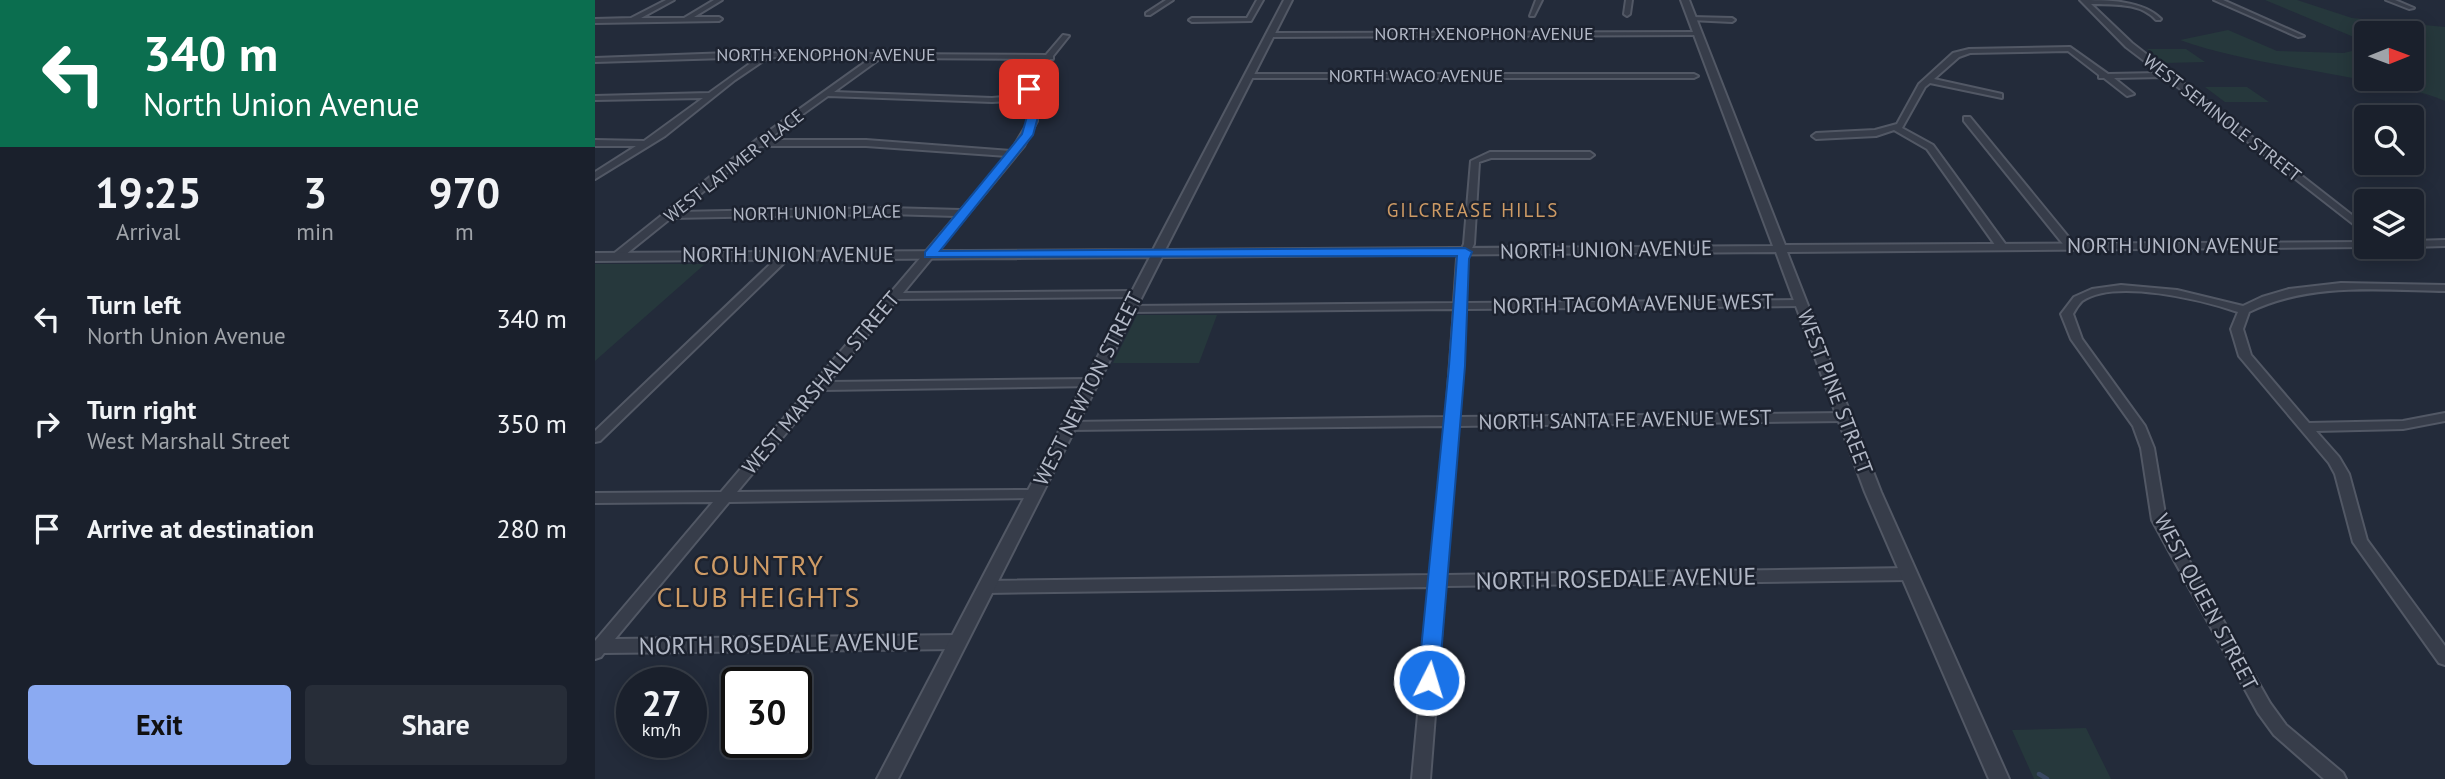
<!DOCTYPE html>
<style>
body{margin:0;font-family:"PT Sans",sans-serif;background:#272d38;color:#f1f3f6;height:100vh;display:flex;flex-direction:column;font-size:26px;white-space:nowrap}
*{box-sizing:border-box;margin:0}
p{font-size:23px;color:#9fa3a9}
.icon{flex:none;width:38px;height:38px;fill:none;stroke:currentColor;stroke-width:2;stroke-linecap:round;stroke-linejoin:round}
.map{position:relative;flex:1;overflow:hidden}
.panel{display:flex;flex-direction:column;background:#1a202c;width:595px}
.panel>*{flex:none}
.guide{background:#0b6e4f;color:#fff;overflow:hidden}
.needle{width:46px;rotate:89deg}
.controls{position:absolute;left:1759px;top:21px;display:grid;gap:14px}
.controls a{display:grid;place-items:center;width:70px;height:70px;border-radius:7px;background:#1a202c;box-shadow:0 4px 18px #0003,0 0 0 2px #383e48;font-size:35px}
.speed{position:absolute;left:21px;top:667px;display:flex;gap:14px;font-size:35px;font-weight:700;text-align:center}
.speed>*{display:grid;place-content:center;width:91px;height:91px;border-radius:50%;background:#1a202c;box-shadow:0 4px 18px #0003,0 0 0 2px #383e48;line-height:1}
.speed small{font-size:18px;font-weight:400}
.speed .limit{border:4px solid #111;border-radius:10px;background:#fff;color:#111}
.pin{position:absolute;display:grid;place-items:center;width:60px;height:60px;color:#fff;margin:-30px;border-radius:14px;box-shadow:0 4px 10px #0006}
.me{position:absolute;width:77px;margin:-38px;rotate:5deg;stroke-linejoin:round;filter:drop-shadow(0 0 5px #0008)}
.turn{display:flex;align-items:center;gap:24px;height:147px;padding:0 28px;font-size:32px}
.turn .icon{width:91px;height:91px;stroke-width:2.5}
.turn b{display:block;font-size:49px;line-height:60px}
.eta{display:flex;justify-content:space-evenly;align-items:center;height:119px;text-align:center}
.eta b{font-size:42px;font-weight:700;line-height:49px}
.cta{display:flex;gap:14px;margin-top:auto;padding:14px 28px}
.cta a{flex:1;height:80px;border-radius:7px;background:#8baaf2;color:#111;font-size:28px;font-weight:700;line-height:80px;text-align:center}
.cta a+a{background:#272d38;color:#f1f3f6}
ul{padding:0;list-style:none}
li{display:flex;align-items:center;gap:21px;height:105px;padding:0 28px}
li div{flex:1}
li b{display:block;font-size:26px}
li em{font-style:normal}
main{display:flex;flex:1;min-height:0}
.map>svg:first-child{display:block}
.green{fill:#26383c;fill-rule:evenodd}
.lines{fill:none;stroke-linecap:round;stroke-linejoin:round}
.stream{stroke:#394862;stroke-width:4.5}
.minor-casing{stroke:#525865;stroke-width:4}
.tertiary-casing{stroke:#525865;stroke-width:4}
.minor{fill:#373d4a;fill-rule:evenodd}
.tertiary{fill:#373d4a;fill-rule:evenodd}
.route{fill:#1a73e8;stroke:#114b97;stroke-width:2}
.labels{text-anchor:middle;stroke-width:5;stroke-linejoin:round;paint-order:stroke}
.far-street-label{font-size:18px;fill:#b2b8c6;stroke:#1c222f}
.far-neighbourhood-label{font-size:19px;letter-spacing:2px;fill:#ce9b65;stroke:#1c222f}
.street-label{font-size:21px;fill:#b2b8c6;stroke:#1c222f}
.near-street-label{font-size:24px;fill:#b2b8c6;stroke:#1c222f}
.near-neighbourhood-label{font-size:28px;letter-spacing:2px;fill:#ce9b65;stroke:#1c222f}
</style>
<main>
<section class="panel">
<div class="guide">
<div class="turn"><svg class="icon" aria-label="left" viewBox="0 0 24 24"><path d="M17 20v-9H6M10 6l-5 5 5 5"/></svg><div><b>340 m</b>North Union Avenue</div></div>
</div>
<div class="eta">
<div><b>19:25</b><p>Arrival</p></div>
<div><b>3</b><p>min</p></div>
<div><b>970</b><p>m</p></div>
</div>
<ul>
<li><svg class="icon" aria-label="left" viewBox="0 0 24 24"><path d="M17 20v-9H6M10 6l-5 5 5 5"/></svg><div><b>Turn left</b><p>North Union Avenue</p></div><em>340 m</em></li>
<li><svg class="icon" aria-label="right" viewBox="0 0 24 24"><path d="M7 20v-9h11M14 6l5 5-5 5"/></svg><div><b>Turn right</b><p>West Marshall Street</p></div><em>350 m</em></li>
<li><svg class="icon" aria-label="arrive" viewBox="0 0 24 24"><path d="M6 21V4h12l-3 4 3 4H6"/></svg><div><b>Arrive at destination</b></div><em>280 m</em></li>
</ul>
<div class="cta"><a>Exit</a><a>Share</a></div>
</section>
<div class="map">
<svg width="1850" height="779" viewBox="0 0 1850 779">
<rect width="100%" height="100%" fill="#232b3a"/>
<path class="green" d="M1670,0H1702L1757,18L1850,27V101C1827,91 1803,87 1778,82C1713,68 1647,62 1585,40L1633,30L1682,51L1749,53L1765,49L1766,40ZM1816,33V79H1771V33Z
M1552,49H1591L1610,62L1570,63Z
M1610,87H1652L1674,102H1630Z
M0,264H110L0,361Z
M542,315H622L604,363H518Z
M1491,728L1516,779H1439L1417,730Z"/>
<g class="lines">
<path class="stream" d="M1444,774L1452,779"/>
<defs>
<path id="minor" d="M71,0H79L46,18H89L119,0H127L99,17H124L127,19L124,21L0,23V19L36,18Z
M571,0H578L555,15H551V13Z
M662,0H668L656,21L597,22L594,20L597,18H652Z
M941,0H947L939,16H935Z
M1031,0H1037L1035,14L1032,16L1029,14Z
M1485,0C1511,0 1548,0 1566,19L1565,20H1561C1545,2 1518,5 1496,4L1537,43L1771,226V234L1570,77L1519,78L1539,94L1532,96L1509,78H1504V75L1473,51L1375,53L1364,57L1339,79L1407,94V98L1335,83L1330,87L1307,128L1338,145L1411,245V249H1403L1332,149L1299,130L1281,136L1221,139L1217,136L1221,133L1280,130L1302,124L1324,84L1358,53L1374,49L1475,47L1513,74L1565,73L1531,47Z
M1619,0H1628L1709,36L1703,37Z
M1791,0H1800L1819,8L1814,9Z
M1097,17L1137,18L1140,20L1137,22L1095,20V18Z
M1103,32L1105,33V35L675,37L671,35L675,33Z
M468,35L474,36L458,56V59H455L440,77L442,121L429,146L308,293L542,291L547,294L542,297L302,299L234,382L496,379L502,383L500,386L227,390L142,492L439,490L444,492L446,495L444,498L134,502L20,639L363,635L369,637L371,642L369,647L363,649L9,653L6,657L0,659V641L118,502L0,503V493L126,492L361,216L293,214L76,218L25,259H17V255L160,141L276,58L174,57L140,80L70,136L0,179V172L41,146H0V140L49,141L108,98L0,100V96L114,93L164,57L0,62V58L134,53L282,54L288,51L291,54L451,55ZM286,58L447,59L432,77L433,95L397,98L239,92ZM233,96L397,102L433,100L434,121L416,151L271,140H172ZM165,146H271L412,156L366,210L293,208L83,212Z
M651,74H1099L1103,76L1099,78H651Z
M1369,117H1375L1480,245V249H1472L1369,121Z
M895,152H995L999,155L995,158H896L884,162L879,244L872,259L870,303L1206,300L1211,303L1206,306L870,309L864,417L1250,413L1256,417L1250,421L863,426L851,575L1314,568L1319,570L1321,574L1319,578L1314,580L850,586L835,779H817L835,587L392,593L387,591L384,587L387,583L392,581L836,575L850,426L474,430L468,426L474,422L851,417L859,309L535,312L529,309L535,306L859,303L862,259L869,244L876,161Z
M1850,240V246L1816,247H1815H1816V241Z
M191,252L196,255L195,257L5,441L0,442V431L187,253Z
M1746,283L1850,285V291C1784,290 1715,282 1654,312L1648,329L1656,355L1714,423L1808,421L1850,413V421L1808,429L1721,431L1744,457L1754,474L1772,540L1850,646V665L1844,663L1758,542L1740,474L1734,463L1644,356L1636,329L1643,312C1607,300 1520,278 1487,301C1484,304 1480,310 1478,314L1487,339L1550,426L1559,448L1571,520L1675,703L1691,725L1748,773L1751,779H1729L1679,735L1663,713L1557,520L1546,448L1538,426L1476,339L1466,314L1479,297L1497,289L1526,285L1582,290L1648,306L1667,297L1694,289Z"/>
<path id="tertiary" d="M689,0H697L570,250L1178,246L1086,0H1094L1190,245L1771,242V247H1776L1192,252L1286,492L1414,779H1394L1270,492L1181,252L567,257L303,779H282L555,257L0,261V253L558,250Z"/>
</defs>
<use href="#minor" class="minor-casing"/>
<use href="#tertiary" class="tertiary-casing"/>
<use href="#minor" class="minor"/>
<use href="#tertiary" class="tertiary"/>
</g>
<path class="route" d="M434,86L439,89L444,113L438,135L345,251L870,248L877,252L874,259L870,366L844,680L841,687L834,689L826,687L823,680L854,366L862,256L330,257V252L427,134L433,113L429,89Z"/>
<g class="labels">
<g class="far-street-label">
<text x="889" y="40">NORTH XENOPHON AVENUE</text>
<text x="231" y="61">NORTH XENOPHON AVENUE</text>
<text x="821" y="82">NORTH WACO AVENUE</text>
<text transform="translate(1627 118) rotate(38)" y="6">WEST SEMINOLE STREET</text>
<text transform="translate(139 166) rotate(-38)" y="6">WEST LATIMER PLACE</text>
<text transform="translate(222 213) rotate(-1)" y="6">NORTH UNION PLACE</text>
</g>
<g class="far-neighbourhood-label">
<text x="878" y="217">GILCREASE HILLS</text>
</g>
<g class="street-label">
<text x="1578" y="253">NORTH UNION AVENUE</text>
<text transform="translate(1011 250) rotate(-1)" y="7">NORTH UNION AVENUE</text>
<text x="193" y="262">NORTH UNION AVENUE</text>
<text transform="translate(1038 304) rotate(-1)" y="7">NORTH TACOMA AVENUE WEST</text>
<text transform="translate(226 383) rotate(-50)" y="7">WEST MARSHALL STREET</text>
<text transform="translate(493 389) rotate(-63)" y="7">WEST NEWTON STREET</text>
<text transform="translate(1240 392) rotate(69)" y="7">WEST PINE STREET</text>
<text transform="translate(1030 420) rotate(-1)" y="7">NORTH SANTA FE AVENUE WEST</text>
<text transform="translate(1611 602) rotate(62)" y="7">WEST QUEEN STREET</text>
</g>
<g class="near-street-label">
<text transform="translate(1021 579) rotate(-1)" y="8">NORTH ROSEDALE AVENUE</text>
<text transform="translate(184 644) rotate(-1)" y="8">NORTH ROSEDALE AVENUE</text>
</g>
<g class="near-neighbourhood-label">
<text x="164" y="575">COUNTRY<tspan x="164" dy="32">CLUB HEIGHTS</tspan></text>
</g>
</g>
</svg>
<div class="controls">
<a><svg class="needle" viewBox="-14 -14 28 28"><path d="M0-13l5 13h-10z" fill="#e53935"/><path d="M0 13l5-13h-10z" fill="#9fa3a9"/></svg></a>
<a><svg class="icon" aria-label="search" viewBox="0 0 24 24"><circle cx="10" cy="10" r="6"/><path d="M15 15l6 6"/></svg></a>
<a><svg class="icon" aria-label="layers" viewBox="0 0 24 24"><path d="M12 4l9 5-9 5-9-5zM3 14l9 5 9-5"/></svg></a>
</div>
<div class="speed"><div>27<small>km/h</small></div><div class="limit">30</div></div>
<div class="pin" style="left:434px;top:89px;background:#d93025"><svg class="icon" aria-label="arrive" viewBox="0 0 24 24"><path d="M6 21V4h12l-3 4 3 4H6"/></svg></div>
<svg class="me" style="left:834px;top:680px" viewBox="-20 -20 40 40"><circle r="17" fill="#1a73e8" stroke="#fff" stroke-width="3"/><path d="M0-11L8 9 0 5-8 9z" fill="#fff"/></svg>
</div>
</main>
